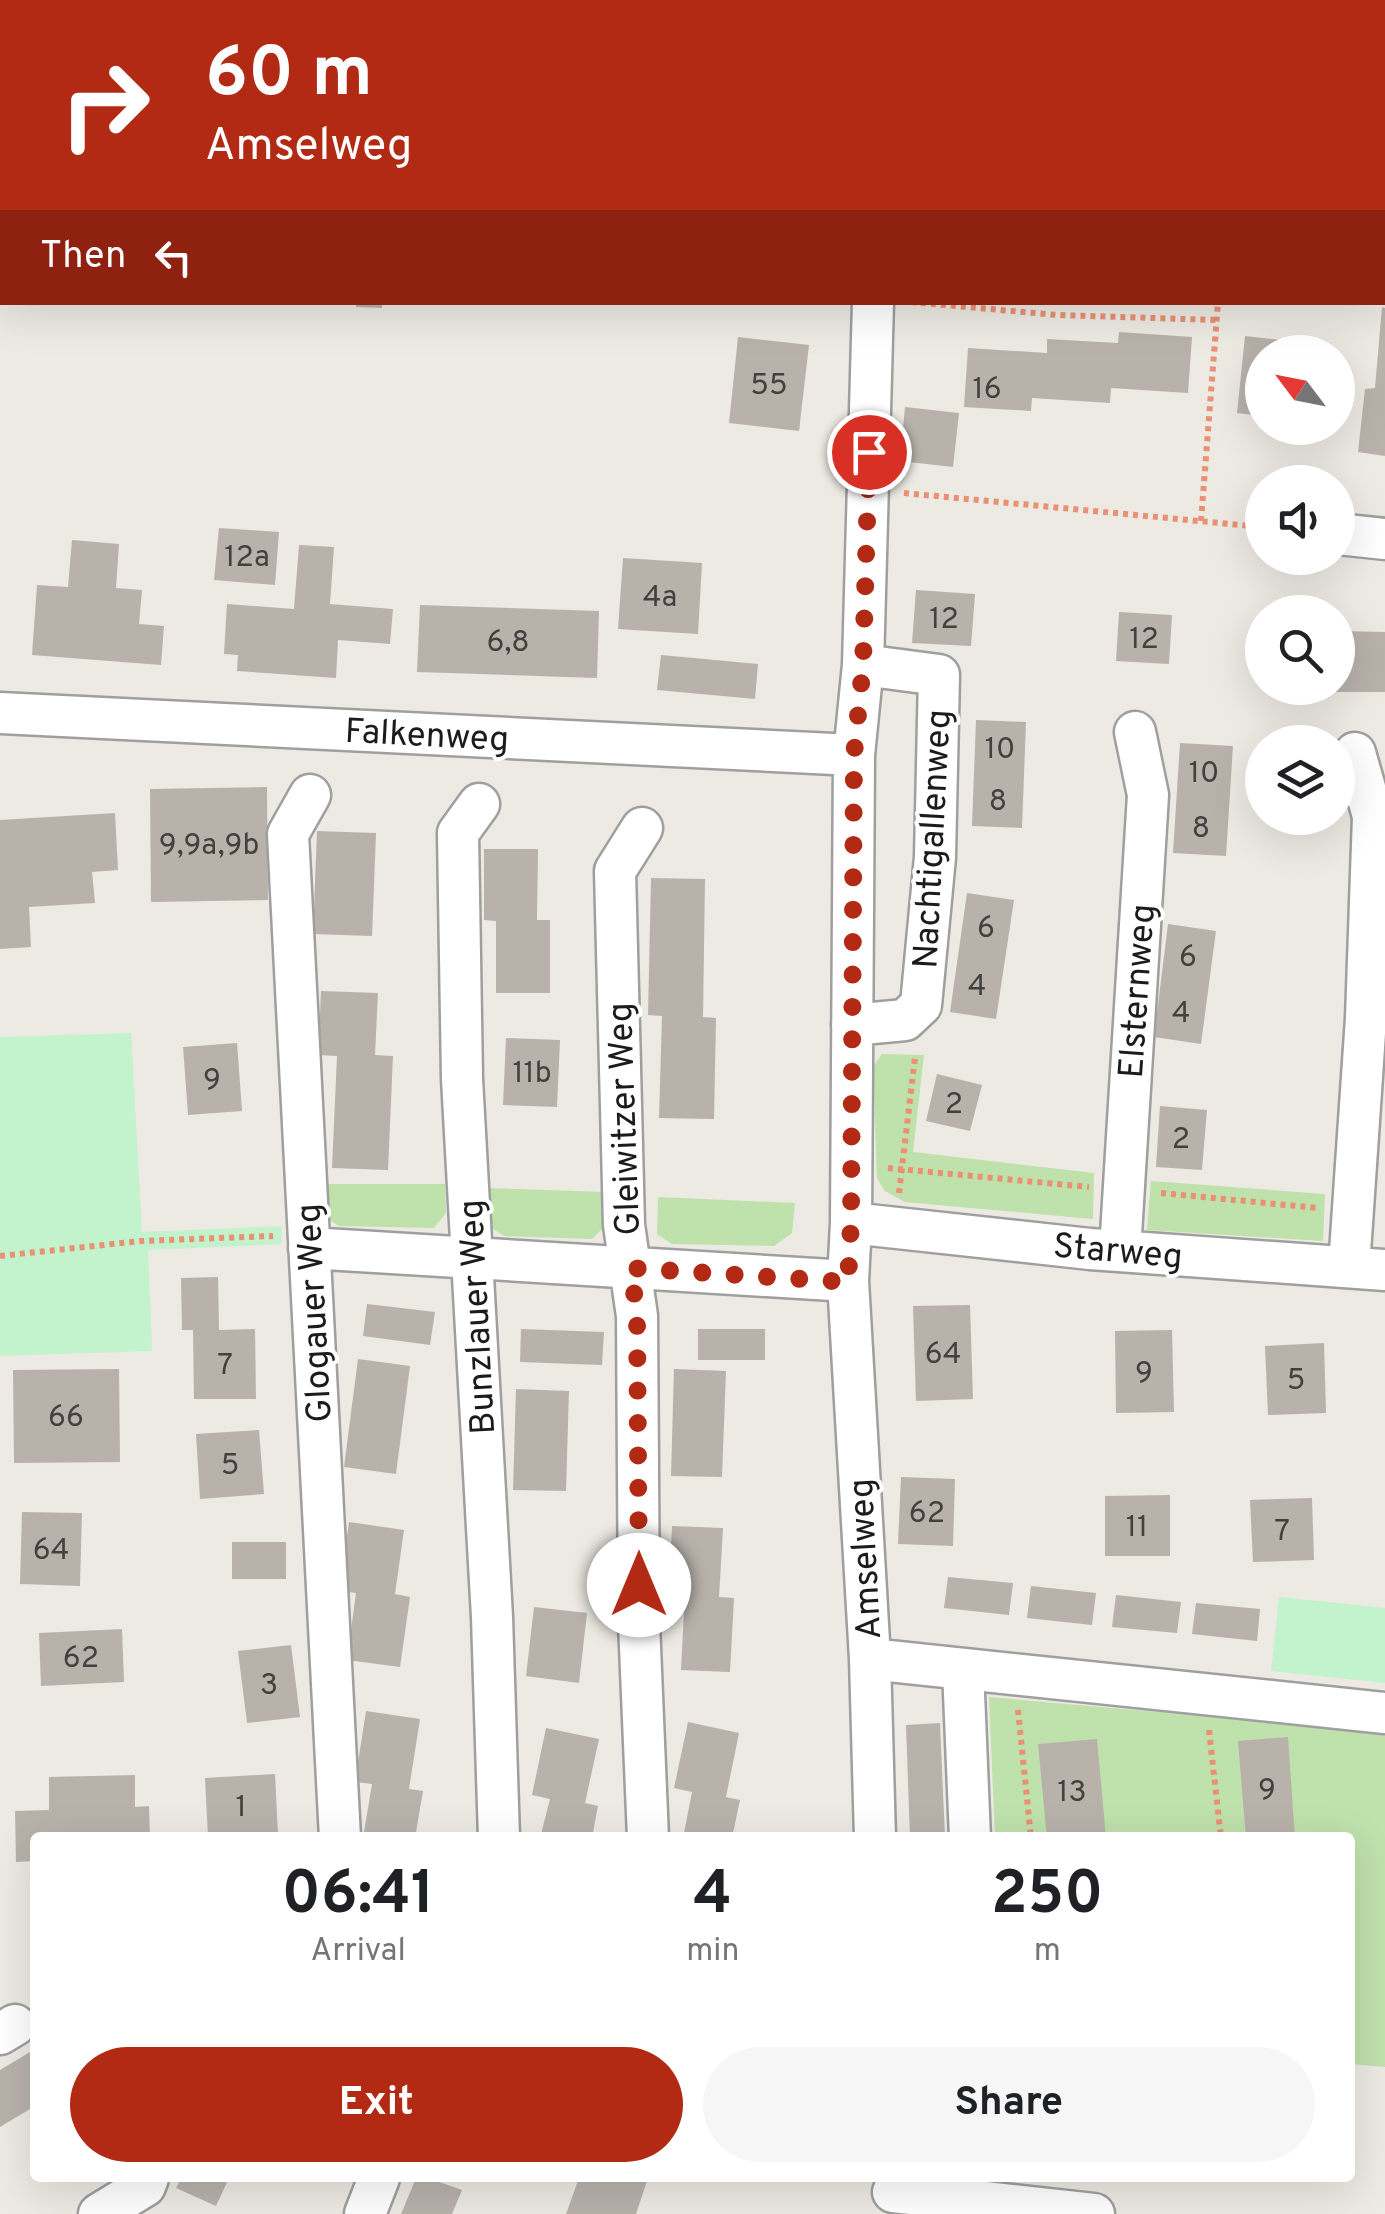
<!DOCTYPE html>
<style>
body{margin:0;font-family:Overpass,sans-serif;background:#f6f6f6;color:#202124;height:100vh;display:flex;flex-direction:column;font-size:38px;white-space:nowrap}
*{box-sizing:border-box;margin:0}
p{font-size:32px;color:#757577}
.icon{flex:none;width:55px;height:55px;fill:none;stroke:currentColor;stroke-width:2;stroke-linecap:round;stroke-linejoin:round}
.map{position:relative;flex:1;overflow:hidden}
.details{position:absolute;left:30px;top:1832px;width:1325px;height:350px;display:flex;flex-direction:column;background:#fff;border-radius:10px;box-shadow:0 10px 40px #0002}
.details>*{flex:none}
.guide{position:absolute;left:0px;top:0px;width:1385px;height:305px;box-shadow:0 10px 40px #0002;background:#b22a14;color:#fff;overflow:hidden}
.needle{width:65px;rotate:302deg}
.fabs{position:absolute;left:1245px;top:335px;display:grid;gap:20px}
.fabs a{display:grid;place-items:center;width:110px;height:110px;border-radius:50%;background:#fff;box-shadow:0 10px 40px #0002;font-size:50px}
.pin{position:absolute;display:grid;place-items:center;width:85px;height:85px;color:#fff;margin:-42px;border:5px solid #fff;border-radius:50%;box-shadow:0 2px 10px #0007}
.me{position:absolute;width:110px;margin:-55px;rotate:0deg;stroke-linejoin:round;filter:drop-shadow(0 0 8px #0008)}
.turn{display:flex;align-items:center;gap:35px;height:210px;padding:0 40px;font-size:45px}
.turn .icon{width:130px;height:130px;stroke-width:2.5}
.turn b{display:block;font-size:70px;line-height:85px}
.then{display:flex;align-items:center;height:95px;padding:0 40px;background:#0003;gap:20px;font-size:38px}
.eta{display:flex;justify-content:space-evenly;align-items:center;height:170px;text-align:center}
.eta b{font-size:60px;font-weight:700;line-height:70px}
.button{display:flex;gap:20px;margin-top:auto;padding:20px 40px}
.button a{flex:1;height:115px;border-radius:60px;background:#b22a14;color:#fff;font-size:40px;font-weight:700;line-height:115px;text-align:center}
.button a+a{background:#f6f6f6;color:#202124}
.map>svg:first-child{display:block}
.grass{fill:#bfe1ac}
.park{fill:#c2f3cc}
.building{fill:#b8b2ab}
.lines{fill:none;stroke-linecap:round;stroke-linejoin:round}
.minor-casing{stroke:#9f9f9f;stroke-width:45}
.path{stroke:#ea9074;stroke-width:6;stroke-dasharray:5 5;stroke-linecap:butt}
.minor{stroke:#fff;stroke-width:40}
.route{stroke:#b22a14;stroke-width:18;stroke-dasharray:0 32.4}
.labels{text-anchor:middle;stroke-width:8;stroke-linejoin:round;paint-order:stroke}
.number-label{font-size:30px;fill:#42413f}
.street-label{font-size:35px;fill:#1b1b1b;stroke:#fff}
</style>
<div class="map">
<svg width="1385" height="2214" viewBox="0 0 1385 2214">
<rect width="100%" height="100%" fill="#eceae2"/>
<path class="grass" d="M882,1054L924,1055L913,1152L1094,1173L1093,1219L905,1202L885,1191L877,1178L873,1067Z
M1151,1181L1325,1194L1323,1241L1147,1230Z
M326,1184H445L446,1213L434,1228L339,1226L328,1219Z
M487,1188L605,1192L606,1225L592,1239L504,1236L490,1227Z
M658,1197L795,1203L792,1233L774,1246L672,1244L657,1234Z
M989,1697L1385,1732V2067L1350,2064V1838L995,1837Z"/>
<path class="park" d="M131,1033L142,1232L282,1226L281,1244L148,1250L152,1351L0,1356V1037Z
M1279,1597L1385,1608V1683L1271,1671Z"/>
<path class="building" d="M356,302H382V308L356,307Z
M1382,307L1385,308V456L1358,452L1365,389L1375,388Z
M1119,332L1192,337L1188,393L1111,388L1110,403L1032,398L1031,411L964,407L968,348L1047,353V339L1118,343Z
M1245,336L1327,345L1326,352H1262V416L1237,413Z
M738,337L809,345L799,431L729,423Z
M905,407L959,413L953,467L900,461Z
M219,528L279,532L275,585L214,580Z
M72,540L119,544L116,588L142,590L139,624L164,626L161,665L32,655L37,585L68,587Z
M299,545L334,547L330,604L393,609L390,644L338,640L336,678L237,671L238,655L224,654L227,604L294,609Z
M623,558L702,563L698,634L618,629Z
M916,590L975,594L971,646L912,643Z
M420,605L599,611L597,678L417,672Z
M1119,612L1172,615L1169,664L1116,661Z
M1338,631L1385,632V692H1336Z
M661,655L758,664L755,699L657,690Z
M976,720L1026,722L1022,828L972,826Z
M1180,743L1233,746L1226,856L1173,853Z
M267,787L268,900L151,902L150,789Z
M115,813L118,870L92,872L95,903L29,907L31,947L0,949V820Z
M317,831L376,833L372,936L313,934Z
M484,849H538L537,920H550V993H496V921L484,920Z
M651,878L705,879L703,1017L716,1018L714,1119L659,1118L662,1016L648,1015Z
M967,893L1014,900L996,1019L950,1012Z
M1168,924L1216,931L1201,1044L1154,1037Z
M321,991L378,993L375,1055L393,1056L388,1170L332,1168L337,1056L318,1055Z
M506,1038L560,1040L557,1107L503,1105Z
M237,1043L242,1111L188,1115L183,1047Z
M937,1074L982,1085L970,1131L926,1121Z
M1160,1106L1207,1110L1202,1170L1156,1167Z
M218,1277L219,1330L255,1329L256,1399H194L193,1330H182L181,1278Z
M367,1304L435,1312L430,1345L363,1336Z
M970,1305L973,1399L916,1401L913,1306Z
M521,1329L604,1332L602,1365L520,1362Z
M698,1329H765V1360H698Z
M1172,1330L1174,1412L1116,1413L1115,1331Z
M1324,1343L1326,1413L1268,1415L1265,1346Z
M358,1359L410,1366L396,1474L344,1467Z
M119,1369L120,1462L14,1463L13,1370Z
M674,1369L726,1371L722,1477L671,1476Z
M516,1389L569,1391L566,1491L513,1490Z
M259,1430L264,1494L200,1499L196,1434Z
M901,1477L955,1479L953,1546L898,1544Z
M1170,1495V1556H1105V1496Z
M1312,1498L1314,1560L1253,1562L1250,1500Z
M22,1512L82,1513L80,1586L20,1584Z
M349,1522L404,1530L395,1594L410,1597L400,1667L347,1660L356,1593L339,1591Z
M672,1526L723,1528L719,1597L734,1598L730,1672L681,1670L685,1592L669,1591Z
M232,1542H286V1579H232Z
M948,1577L1013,1583L1009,1615L944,1608Z
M1031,1586L1096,1593L1092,1625L1027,1618Z
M1116,1595L1181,1602L1177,1633L1112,1627Z
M1196,1603L1260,1609L1257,1641L1192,1634Z
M534,1607L587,1613L579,1683L526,1676Z
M122,1629L124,1682L41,1686L39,1633Z
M291,1645L300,1717L247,1723L238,1651Z
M366,1711L420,1719L409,1789L423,1791L415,1838H363L372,1784L355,1782Z
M688,1722L739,1733L726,1797L740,1800L732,1838H683L692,1792L674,1788Z
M940,1723L945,1838H910L906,1725Z
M546,1728L599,1739L585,1803L598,1806L592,1838H540L550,1799L532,1795Z
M1288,1737L1295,1838H1246L1238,1741Z
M1097,1739L1106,1838H1047L1038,1744Z
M275,1774L278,1834L208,1837L205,1778Z
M135,1775V1807L149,1806L150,1838H35V1861L16,1862L15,1811L49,1810V1777Z
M35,2049V2106L0,2127V2070Z
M181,2178H229L216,2206L176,2188Z
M416,2178H428L462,2190L452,2214H401Z
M579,2178H648L636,2214H566Z
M782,2178H812V2182L782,2181Z"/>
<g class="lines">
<defs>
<path id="minor" d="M0,90H2
M873,302L863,665L854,755L851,1223L848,1281L870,1659L875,1838
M1338,534L1385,539
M0,713L854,755
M310,795L288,834L340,1838
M479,804L458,833L462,1079L492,1617L499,1838
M642,828L615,871L624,1225L637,1316L639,1623L648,1838
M852,1025L905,1020L921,1005L935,857L939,675L863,665
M851,1223L1090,1249L1385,1270
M309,1248L848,1281
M1120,1251L1148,795L1135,732
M1349,1267L1366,1018L1373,816L1355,753
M870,1659L1385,1713
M963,1669L970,1838
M0,2034L15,2025
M893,2192L1094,2214
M99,2214L145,2186L148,2178
M365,2214L379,2178"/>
</defs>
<use href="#minor" class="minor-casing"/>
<path class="path" d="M911,302L1057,315L1216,320
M904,493L1262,527
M1201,521L1218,302
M888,1168L1089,1187
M899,1193L915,1057
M1161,1193L1318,1208
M0,1256L141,1241L273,1236
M1018,1710L1031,1838
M1209,1730L1221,1838"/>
<use href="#minor" class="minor"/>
</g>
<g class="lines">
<path class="route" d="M639,1585L637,1316L631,1268L848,1282L851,1223L854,755L863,665L869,452"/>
</g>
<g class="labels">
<g class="number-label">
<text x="769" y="394">55</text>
<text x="987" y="398">16</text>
<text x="247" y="566">12a</text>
<text x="660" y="606">4a</text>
<text x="944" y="628">12</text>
<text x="1144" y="648">12</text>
<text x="508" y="651">6,8</text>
<text x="1000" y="758">10</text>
<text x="1204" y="782">10</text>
<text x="998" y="810">8</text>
<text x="1201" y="837">8</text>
<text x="209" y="854">9,9a,9b</text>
<text x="986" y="937">6</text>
<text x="1188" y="966">6</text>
<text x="977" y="995">4</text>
<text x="1181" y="1022">4</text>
<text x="532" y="1082">11b</text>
<text x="212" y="1089">9</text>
<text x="954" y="1113">2</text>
<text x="1181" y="1148">2</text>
<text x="943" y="1363">64</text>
<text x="225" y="1374">7</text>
<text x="1144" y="1382">9</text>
<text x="1296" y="1389">5</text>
<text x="66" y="1426">66</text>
<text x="230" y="1474">5</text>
<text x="927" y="1522">62</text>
<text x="1137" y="1536">11</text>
<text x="1282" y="1540">7</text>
<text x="51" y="1559">64</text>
<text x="81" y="1667">62</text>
<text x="269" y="1694">3</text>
<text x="1267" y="1799">9</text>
<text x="1072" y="1801">13</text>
<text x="241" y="1816">1</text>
</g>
<g class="street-label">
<text transform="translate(427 734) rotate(3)" y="12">Falkenweg</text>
<text transform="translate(931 839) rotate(-87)" y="12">Nachtigallenweg</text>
<text transform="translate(1136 991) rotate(-86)" y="12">Elsternweg</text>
<text transform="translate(623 1119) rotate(-92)" y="12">Gleiwitzer Weg</text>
<text transform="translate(1118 1250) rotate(5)" y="12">Starweg</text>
<text transform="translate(313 1313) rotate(-93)" y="12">Glogauer Weg</text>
<text transform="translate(476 1317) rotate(-93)" y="12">Bunzlauer Weg</text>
<text transform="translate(864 1559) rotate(-93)" y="12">Amselweg</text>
</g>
</g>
</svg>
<div class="fabs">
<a><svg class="needle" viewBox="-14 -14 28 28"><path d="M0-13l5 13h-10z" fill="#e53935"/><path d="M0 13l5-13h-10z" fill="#757577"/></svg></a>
<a><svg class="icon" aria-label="sound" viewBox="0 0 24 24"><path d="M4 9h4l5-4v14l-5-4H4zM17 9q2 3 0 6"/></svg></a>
<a><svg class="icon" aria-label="search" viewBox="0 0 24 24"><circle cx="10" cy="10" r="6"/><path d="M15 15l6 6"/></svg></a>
<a><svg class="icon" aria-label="layers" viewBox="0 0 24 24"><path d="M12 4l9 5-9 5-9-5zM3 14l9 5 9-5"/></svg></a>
</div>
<div class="pin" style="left:869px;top:452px;background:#d93025"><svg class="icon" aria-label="arrive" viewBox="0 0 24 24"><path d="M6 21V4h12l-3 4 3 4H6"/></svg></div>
<svg class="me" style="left:639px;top:1585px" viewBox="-20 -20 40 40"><circle r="19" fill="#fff"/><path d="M0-13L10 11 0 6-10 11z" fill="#b22a14"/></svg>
<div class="guide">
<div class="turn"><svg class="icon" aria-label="right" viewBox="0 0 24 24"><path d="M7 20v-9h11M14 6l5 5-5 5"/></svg><div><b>60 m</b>Amselweg</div></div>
<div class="then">Then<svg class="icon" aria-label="left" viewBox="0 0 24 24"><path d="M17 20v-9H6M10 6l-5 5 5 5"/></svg></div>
</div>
<section class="details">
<div class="eta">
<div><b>06:41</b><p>Arrival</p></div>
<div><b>4</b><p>min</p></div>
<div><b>250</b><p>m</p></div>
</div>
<div class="button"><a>Exit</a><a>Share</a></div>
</section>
</div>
